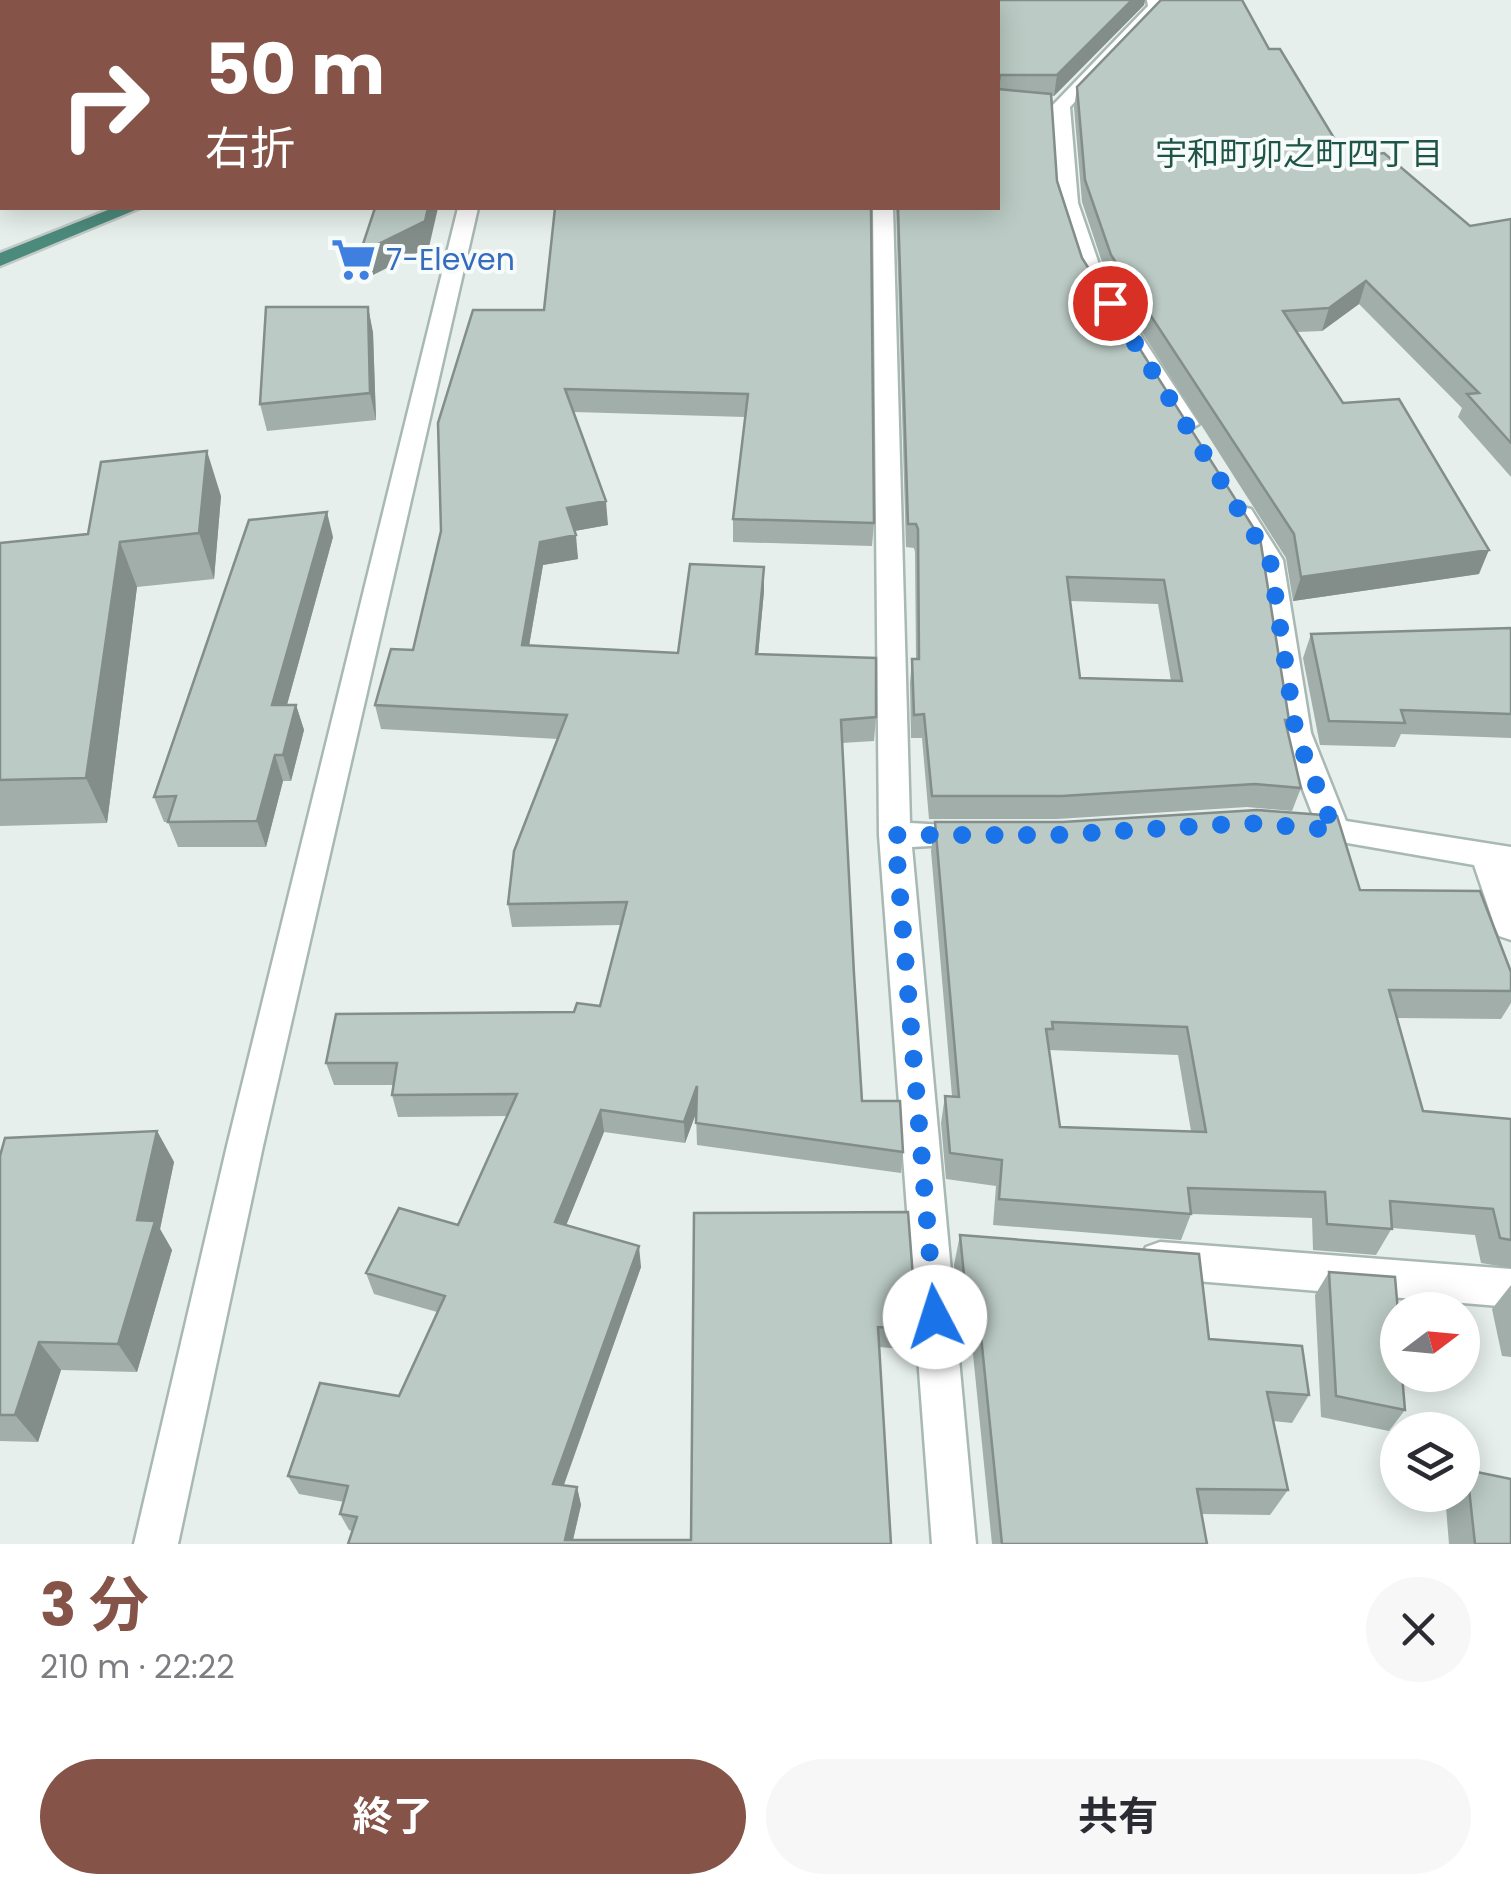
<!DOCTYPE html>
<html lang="ja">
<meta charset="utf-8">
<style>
body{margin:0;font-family:Poppins,"Noto Sans JP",sans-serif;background:#f7f7f7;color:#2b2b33;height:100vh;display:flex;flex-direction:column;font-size:38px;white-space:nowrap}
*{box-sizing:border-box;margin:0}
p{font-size:32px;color:#7c7c81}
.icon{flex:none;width:55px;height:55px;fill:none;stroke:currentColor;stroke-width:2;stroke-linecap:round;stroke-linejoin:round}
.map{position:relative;height:1544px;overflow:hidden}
.details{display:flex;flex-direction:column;background:#fff;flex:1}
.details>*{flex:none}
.banner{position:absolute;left:0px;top:0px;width:1000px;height:210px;box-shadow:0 5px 25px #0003;background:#855347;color:#fff;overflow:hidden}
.needle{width:65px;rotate:74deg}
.buttons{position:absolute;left:1380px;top:1292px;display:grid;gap:20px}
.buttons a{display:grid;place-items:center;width:100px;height:100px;border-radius:50%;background:#fff;box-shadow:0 5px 25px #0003;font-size:50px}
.pin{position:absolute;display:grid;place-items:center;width:85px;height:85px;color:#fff;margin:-42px;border:5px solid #fff;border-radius:50%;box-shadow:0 2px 10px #0007}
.me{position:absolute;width:110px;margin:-55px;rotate:355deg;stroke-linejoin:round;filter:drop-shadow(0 0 8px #0008)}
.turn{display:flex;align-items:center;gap:35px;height:210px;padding:0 40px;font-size:45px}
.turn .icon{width:130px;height:130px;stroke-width:2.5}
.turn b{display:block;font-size:70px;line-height:85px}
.round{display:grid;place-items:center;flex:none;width:105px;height:105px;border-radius:52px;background:#f7f7f7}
.overview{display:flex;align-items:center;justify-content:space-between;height:170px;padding:0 40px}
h1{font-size:60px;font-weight:700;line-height:75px;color:#855347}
.primary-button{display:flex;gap:20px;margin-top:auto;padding:20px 40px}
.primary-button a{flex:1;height:115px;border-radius:60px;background:#855347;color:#fff;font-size:40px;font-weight:700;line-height:115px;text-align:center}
.primary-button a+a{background:#f7f7f7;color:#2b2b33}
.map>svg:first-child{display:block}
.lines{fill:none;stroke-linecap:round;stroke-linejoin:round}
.minor-casing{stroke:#a8b8b2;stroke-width:5}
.trunk-casing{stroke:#c2cac8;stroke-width:5}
.minor{fill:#fff;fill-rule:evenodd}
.trunk{fill:#4c8a7c;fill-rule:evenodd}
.wall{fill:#a1aea9;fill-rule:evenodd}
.shaded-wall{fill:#838d89}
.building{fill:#bbcac4;stroke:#838d89;stroke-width:2.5;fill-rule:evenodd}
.route{stroke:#1a73e8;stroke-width:18;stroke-dasharray:0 32.4}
.labels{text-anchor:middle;stroke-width:8;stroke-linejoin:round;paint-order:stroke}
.far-shop-label{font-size:30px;fill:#366cbe;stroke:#f7fbf9;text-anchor:start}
.far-neighbourhood-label{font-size:32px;fill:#1f5548;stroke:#f7fbf9}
</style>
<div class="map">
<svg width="1511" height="1544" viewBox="0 0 1511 1544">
<rect width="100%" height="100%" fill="#e6efeb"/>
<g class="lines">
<defs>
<path id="minor" d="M507,0H523V2H507Z
M1147,0H1163L1164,7L1070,107L1078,203L1104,279L1199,424L1187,431L1175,424L1082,279L1058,203L1052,106L1148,6Z
M458,208H478L263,1146L178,1544H134L227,1146Z
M873,208H893L910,823L983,827L988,835L983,843L912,847L976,1544H932L879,835Z
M1242,507L1251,509L1283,560L1311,733L1346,821L1511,847V940L1499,936L1495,927L1474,865L1307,836L1303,828L1314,818L1281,733L1257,560L1229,515Z
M1160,1242L1511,1269V1307L1160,1278L1146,1273L1141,1260L1146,1247Z"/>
<path id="trunk" d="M113,208H140L0,266V253Z"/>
</defs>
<use href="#minor" class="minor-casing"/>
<use href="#trunk" class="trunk-casing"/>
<use href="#minor" class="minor"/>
<use href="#trunk" class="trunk"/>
</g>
<path class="wall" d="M0,0H451L447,2H2V66L0,76Z
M712,0H1145L1144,5L1054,96H1052L1057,181L1082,258L1289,720L1287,727L1301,788L1292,811L1247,807L1057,819H929L922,738H911L910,683L912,659H916L915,552L914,548L906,547L896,208H998ZM1070,601L1158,604L1171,681L1080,678Z
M1269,49L1340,148L1362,156L1470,226L1511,219V477L1458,417L1462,408L1359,304L1322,331L1297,332L1343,403L1479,574L1293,601L1286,558L1107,277L1082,202L1074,108L1077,87Z
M871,208L874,523L872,546L733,542V519L745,417L574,412L608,525L574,531L578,559L543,565L529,646L678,653L764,591L758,654L876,717L874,741L842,743L854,974L862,1101L903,1152L901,1173L697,1145L696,1113L685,1143L604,1132L566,1225L641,1267L564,1485L577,1487L581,1505L573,1540H691L694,1213L917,1330L914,1350L879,1347L891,1544H348L352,1531L349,1530L340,1514L344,1502L299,1494L288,1476L399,1396L437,1312L374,1294L366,1273L458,1225L507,1116L398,1117L392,1095L393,1085H334L326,1063L600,1006L621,925L512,927L508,904L558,739L381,729L375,705L413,650L544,310Z
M368,307L373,333L376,420L267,431L260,404Z
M221,496L214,579L137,587L107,823L0,826V543L88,534Z
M333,537L287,705H296L304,730L291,781H283L266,847H178L168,822H164L154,797Z
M1511,628V738L1401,734L1395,747L1320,745L1303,658L1311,634Z
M935,822L1360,890L1511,972V1003L1501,1019L1397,1018L1423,1111L1511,1119V1268L1481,1263L1475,1235L1392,1228L1376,1255L1313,1250L1312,1218L1191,1214L1181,1240L993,1225L996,1186L946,1179L941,1123L945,1096H952L931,851ZM1049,1050L1178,1055L1191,1131L1060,1127Z
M157,1131L174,1162L160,1229L172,1250L137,1372L61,1370L38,1442L0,1441V1156Z
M960,1235L1209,1339L1309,1395L1292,1423L1273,1421L1288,1490L1270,1515L1202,1514L1207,1544H992L973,1354L962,1353L954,1265Z
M1329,1272L1405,1410L1389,1431L1321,1417L1315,1295Z
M1511,1285V1357L1502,1356L1492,1309Z
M1467,1470L1511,1544H1449L1445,1495H1462V1475Z"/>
<path class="shaded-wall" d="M227,0H280V2H222Z
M405,0H451L447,2H406Z
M1132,0H1145L1144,5L1054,96L1057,75Z
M428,208H438L429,247L365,279L360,253Z
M1366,281L1359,304L1322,331L1329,308Z
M368,307L373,333L376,420L370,393Z
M207,451L221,496L214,579L199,533Z
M606,501L608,525L569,532L567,508Z
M327,512L333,537L280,730L272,705Z
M576,535L578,559L543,565L525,669L522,645L540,542Z
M120,542L137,587L107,823L86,778Z
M1489,550L1479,574L1293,601L1301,577Z
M764,567V591L756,678V654Z
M296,705L304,730L291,781L283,755Z
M275,755L283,781L266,847L257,821Z
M697,1086L698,1108L685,1143L684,1122Z
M601,1110L604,1132L559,1243L555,1222Z
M157,1131L174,1162L160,1229L172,1250L137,1372L118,1344L137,1220Z
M639,1246L641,1267L558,1501L553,1484Z
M39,1342L61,1370L38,1442L15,1415Z
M577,1487L581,1505L572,1544L565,1540Z"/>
<path class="building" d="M0,0H227L222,2H2V33L0,32Z
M526,0H592V2H526Z
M712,0H1132L1057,75H1000L998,86V2H711Z
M1161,0H1242L1269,49H1280L1340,148L1351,147L1362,156L1384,153L1470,226L1511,219V443L1467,394L1479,393L1366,281L1329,308L1283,311L1343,403L1399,399L1489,550L1301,577L1294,534L1111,255L1085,180L1077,87Z
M998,89L1051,94L1057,181L1082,258L1260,538L1289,720H1285L1301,788L1255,784L1062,796H932L924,714L914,715L912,659H919L918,529L916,524H908L898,208H998ZM1067,577L1164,580L1182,681L1080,678Z
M375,208H428L425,221L360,253Z
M555,208H871L874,523L733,519L748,394L565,389L606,501L567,508L576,535L540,542L522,645L678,653L690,564L764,567L756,654L876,658V717L841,720L854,974L862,1101H900L903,1152L696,1123L697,1086L684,1122L601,1110L555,1222L639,1246L553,1484L577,1487L565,1540H691L694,1213L908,1212L917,1330L878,1327L891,1544H348L357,1517L340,1514L348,1486L288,1476L320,1383L399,1396L445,1296L366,1273L399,1208L458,1225L517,1094L392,1095L397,1063H326L336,1014L574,1012L577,1003L600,1006L627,902L508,904L514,851L567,715L375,705L391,649L413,650L441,531L438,423L473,310H544Z
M266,307H368L370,393L260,404Z
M207,451L199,533L120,542L86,778L0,780V543L88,534L101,462Z
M327,512L272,705H296L283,755H275L257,821L168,822L176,796L154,797L249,520Z
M1511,628V714L1401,710L1405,723L1329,721L1311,634Z
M1257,810L1337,816L1360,890L1480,891L1511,972V991L1389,990L1423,1111L1511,1119V1240L1500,1238L1493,1209L1390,1201L1392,1229L1327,1224L1325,1192L1188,1188L1191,1214L999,1199L1002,1160L950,1153L945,1096L959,1097L935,822H1063ZM1052,1022L1187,1027L1206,1132L1060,1127L1046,1029H1053Z
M157,1131L137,1220L155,1221L118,1344L39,1342L15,1415H0V1156L5,1138Z
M960,1235L1199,1254L1209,1339L1302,1346L1309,1395L1267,1392L1288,1490L1197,1489L1207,1544H1002L980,1326L969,1325Z
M1329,1272L1395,1277L1398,1312V1375H1402L1405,1410L1336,1396Z
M1467,1470L1511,1479V1544H1475Z"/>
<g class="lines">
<path class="route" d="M935,1317L895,835H1056L1248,823L1334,830L1296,734L1270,560L1110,303"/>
</g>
<defs>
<symbol id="supermarket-bare" viewBox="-9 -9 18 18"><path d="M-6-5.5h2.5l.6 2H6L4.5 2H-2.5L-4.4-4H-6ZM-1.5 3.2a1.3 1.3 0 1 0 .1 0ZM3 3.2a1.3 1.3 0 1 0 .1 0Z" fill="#3f7fe0" stroke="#f7fbf9" stroke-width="2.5" paint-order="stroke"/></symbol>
</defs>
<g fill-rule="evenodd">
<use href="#supermarket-bare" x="322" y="228" width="63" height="63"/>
</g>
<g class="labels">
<g class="far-shop-label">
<text x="386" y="270">7-Eleven</text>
</g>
<g class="far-neighbourhood-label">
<text x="1299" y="165">宇和町卯之町四丁目</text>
</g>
</g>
</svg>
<div class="buttons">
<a><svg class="needle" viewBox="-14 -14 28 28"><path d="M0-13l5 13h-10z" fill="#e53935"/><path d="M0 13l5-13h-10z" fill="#7c7c81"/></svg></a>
<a><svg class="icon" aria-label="layers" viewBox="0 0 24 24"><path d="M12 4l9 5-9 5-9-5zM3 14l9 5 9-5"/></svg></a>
</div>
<div class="pin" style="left:1110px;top:303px;background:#d93025"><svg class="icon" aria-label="arrive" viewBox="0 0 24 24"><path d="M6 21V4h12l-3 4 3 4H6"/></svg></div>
<svg class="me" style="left:935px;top:1317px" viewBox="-20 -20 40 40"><circle r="19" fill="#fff"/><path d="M0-13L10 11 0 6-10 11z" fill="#1a73e8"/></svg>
<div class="banner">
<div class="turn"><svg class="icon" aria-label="right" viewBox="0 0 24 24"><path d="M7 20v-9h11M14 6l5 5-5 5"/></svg><div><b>50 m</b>右折</div></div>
</div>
</div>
<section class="details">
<div class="overview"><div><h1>3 分</h1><p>210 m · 22:22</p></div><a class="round"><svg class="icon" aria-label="close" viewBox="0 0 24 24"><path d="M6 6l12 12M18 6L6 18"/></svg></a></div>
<div class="primary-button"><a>終了</a><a>共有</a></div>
</section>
